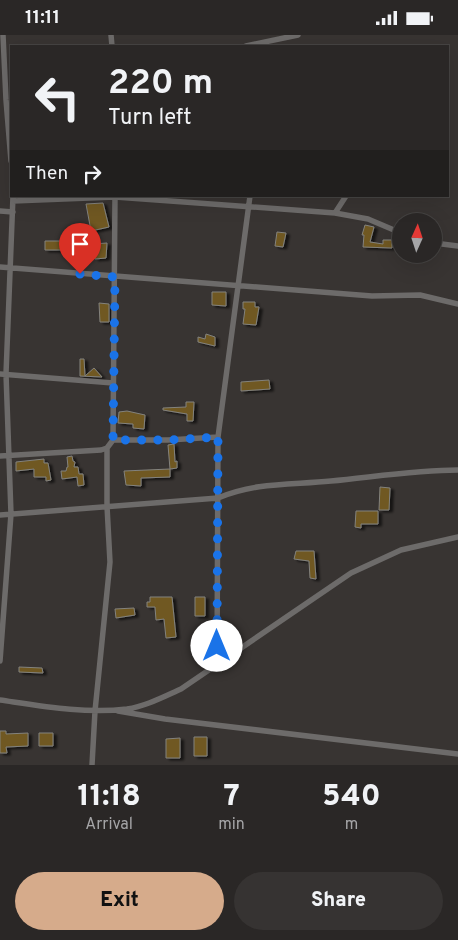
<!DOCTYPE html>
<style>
body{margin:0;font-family:Overpass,sans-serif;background:#363332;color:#f1f3f6;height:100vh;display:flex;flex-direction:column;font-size:19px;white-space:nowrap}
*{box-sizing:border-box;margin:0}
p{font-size:16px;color:#a5a5a7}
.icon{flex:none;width:28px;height:28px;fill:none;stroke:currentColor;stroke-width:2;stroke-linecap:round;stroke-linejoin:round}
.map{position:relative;height:730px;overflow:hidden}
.sheet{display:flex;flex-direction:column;background:#2a2726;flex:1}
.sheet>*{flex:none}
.top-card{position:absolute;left:10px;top:10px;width:439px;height:152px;border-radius:0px;box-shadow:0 5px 20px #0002,0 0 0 1px #464443;background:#2a2726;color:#f1f3f6;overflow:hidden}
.needle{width:32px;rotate:3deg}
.fabs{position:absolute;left:392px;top:178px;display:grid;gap:10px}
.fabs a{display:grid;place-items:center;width:50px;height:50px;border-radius:50%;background:#2a2726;box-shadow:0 5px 20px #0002,0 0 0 1px #464443;font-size:25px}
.pin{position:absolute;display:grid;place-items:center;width:42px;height:42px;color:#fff;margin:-51px -21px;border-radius:50% 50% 50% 0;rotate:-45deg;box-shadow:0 0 5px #0007}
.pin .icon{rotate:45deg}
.me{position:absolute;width:55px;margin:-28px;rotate:0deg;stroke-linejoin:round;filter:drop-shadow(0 0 4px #0008)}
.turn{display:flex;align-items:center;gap:18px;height:105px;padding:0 15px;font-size:22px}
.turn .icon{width:65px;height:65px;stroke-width:2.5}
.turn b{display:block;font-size:35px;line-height:42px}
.then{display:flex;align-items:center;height:48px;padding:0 15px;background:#0003;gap:10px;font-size:19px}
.eta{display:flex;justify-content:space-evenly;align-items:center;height:85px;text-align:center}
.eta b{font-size:30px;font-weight:800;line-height:35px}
.cta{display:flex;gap:10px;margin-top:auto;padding:10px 15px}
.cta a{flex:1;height:58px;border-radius:30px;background:#d6ab8b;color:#111;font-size:20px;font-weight:800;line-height:58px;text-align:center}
.cta a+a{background:#363332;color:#f1f3f6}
.status{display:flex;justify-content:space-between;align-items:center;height:35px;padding:0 25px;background:#2a2726;direction:ltr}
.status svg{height:14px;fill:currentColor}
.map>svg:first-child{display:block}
.building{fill:#6f5920;stroke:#83827e;filter:url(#shadow)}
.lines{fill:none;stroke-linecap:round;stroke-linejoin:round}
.minor{stroke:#6d6b6a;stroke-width:5.5}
.route{stroke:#1a73e8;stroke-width:9;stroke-dasharray:0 16.2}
</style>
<div class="status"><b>11:11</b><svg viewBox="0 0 49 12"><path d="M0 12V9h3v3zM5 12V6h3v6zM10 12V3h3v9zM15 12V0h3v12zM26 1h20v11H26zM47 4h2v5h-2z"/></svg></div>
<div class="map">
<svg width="458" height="730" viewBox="0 0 458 730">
<defs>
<filter id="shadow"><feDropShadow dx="3.5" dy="2" stdDeviation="1" flood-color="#0009"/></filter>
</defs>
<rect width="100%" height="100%" fill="#383432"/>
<path class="building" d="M103,168L109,192L91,196L86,169Z
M365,190L374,192L370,207L383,209V205H392V213L363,212L364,200H362Z
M277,197L286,198L283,212L275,211Z
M45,206H68V215H45Z
M107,208L106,223L95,224L93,209Z
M212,257H226V271L212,270Z
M243,267H255V272H259L256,290L243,289L245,274H243Z
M99,268L109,269V287H100Z
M206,299L215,302V311L198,307V302L205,304Z
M80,324H84L85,341L94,333L102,342L80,341Z
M269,345L270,354L241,356V347Z
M186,367H194L193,386H187V379L163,375V373L186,372Z
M127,376L145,380L144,394L133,393V389L118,388L119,377Z
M174,409L175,427L177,426V433L170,434L168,410Z
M72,421L73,426L75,427L74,432H78L79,439H83L84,450L78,451L77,442L62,444L61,436H66L67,432H68L67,422Z
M44,424V428H48L51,445L46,446V442H34V434L16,436V427Z
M170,434V442L141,443V451L126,450L124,436Z
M380,452L390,453L389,475H379Z
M356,476H378V489H361V493L355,492Z
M296,516H314L316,544L310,543L309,526L294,524Z
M150,562H172L176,602L166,603L164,584L156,585L155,572H147V567H150Z
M195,562H205V581H195Z
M134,573L135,580L116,583L115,574Z
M19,632L42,633L43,638L19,637Z
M0,696H6V699L28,698V711L6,712L7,718H0Z
M39,698H53V711H39Z
M194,702H207V721H194Z
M180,703V723H166V704Z"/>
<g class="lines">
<path class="minor" d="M3,0L6,65L11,126
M111,0L112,11
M246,11L298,0
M346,161L335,178L368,184L401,198
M13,166L115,162L335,178
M0,176L13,177
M434,208L458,211
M0,232L372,261L420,260L458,269
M0,339L113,348
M218,402L250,161
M113,405L115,161
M0,421L101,415L107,413L113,405H168L218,402L217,630
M0,480L218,463C256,447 291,450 331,446C373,442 416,435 458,435
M0,626L11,479L6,339L13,161
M0,665C41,671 85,679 127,674C146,671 163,662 181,654L351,538L401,515L458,502
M118,676L165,684L458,719
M92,730L95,676L110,527L107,471V413"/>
</g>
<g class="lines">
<path class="route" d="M80,239L115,242L113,405H168L218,402L217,611"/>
</g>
</svg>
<div class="fabs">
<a><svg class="needle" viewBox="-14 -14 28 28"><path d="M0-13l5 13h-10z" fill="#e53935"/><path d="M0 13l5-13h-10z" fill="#a5a5a7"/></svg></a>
</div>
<div class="pin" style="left:80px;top:239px;background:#d93025"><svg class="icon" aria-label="arrive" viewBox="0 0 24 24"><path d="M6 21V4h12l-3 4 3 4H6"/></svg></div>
<svg class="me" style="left:217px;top:611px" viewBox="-20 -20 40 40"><circle r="19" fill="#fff"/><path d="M0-13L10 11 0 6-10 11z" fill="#1a73e8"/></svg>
<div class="top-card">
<div class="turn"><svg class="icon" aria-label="left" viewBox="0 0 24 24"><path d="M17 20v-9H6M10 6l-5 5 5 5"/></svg><div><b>220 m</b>Turn left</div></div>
<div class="then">Then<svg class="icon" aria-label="right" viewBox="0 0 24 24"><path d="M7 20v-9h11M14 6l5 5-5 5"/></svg></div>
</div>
</div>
<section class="sheet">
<div class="eta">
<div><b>11:18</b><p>Arrival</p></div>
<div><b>7</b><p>min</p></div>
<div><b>540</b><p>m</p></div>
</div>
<div class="cta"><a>Exit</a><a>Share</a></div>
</section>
